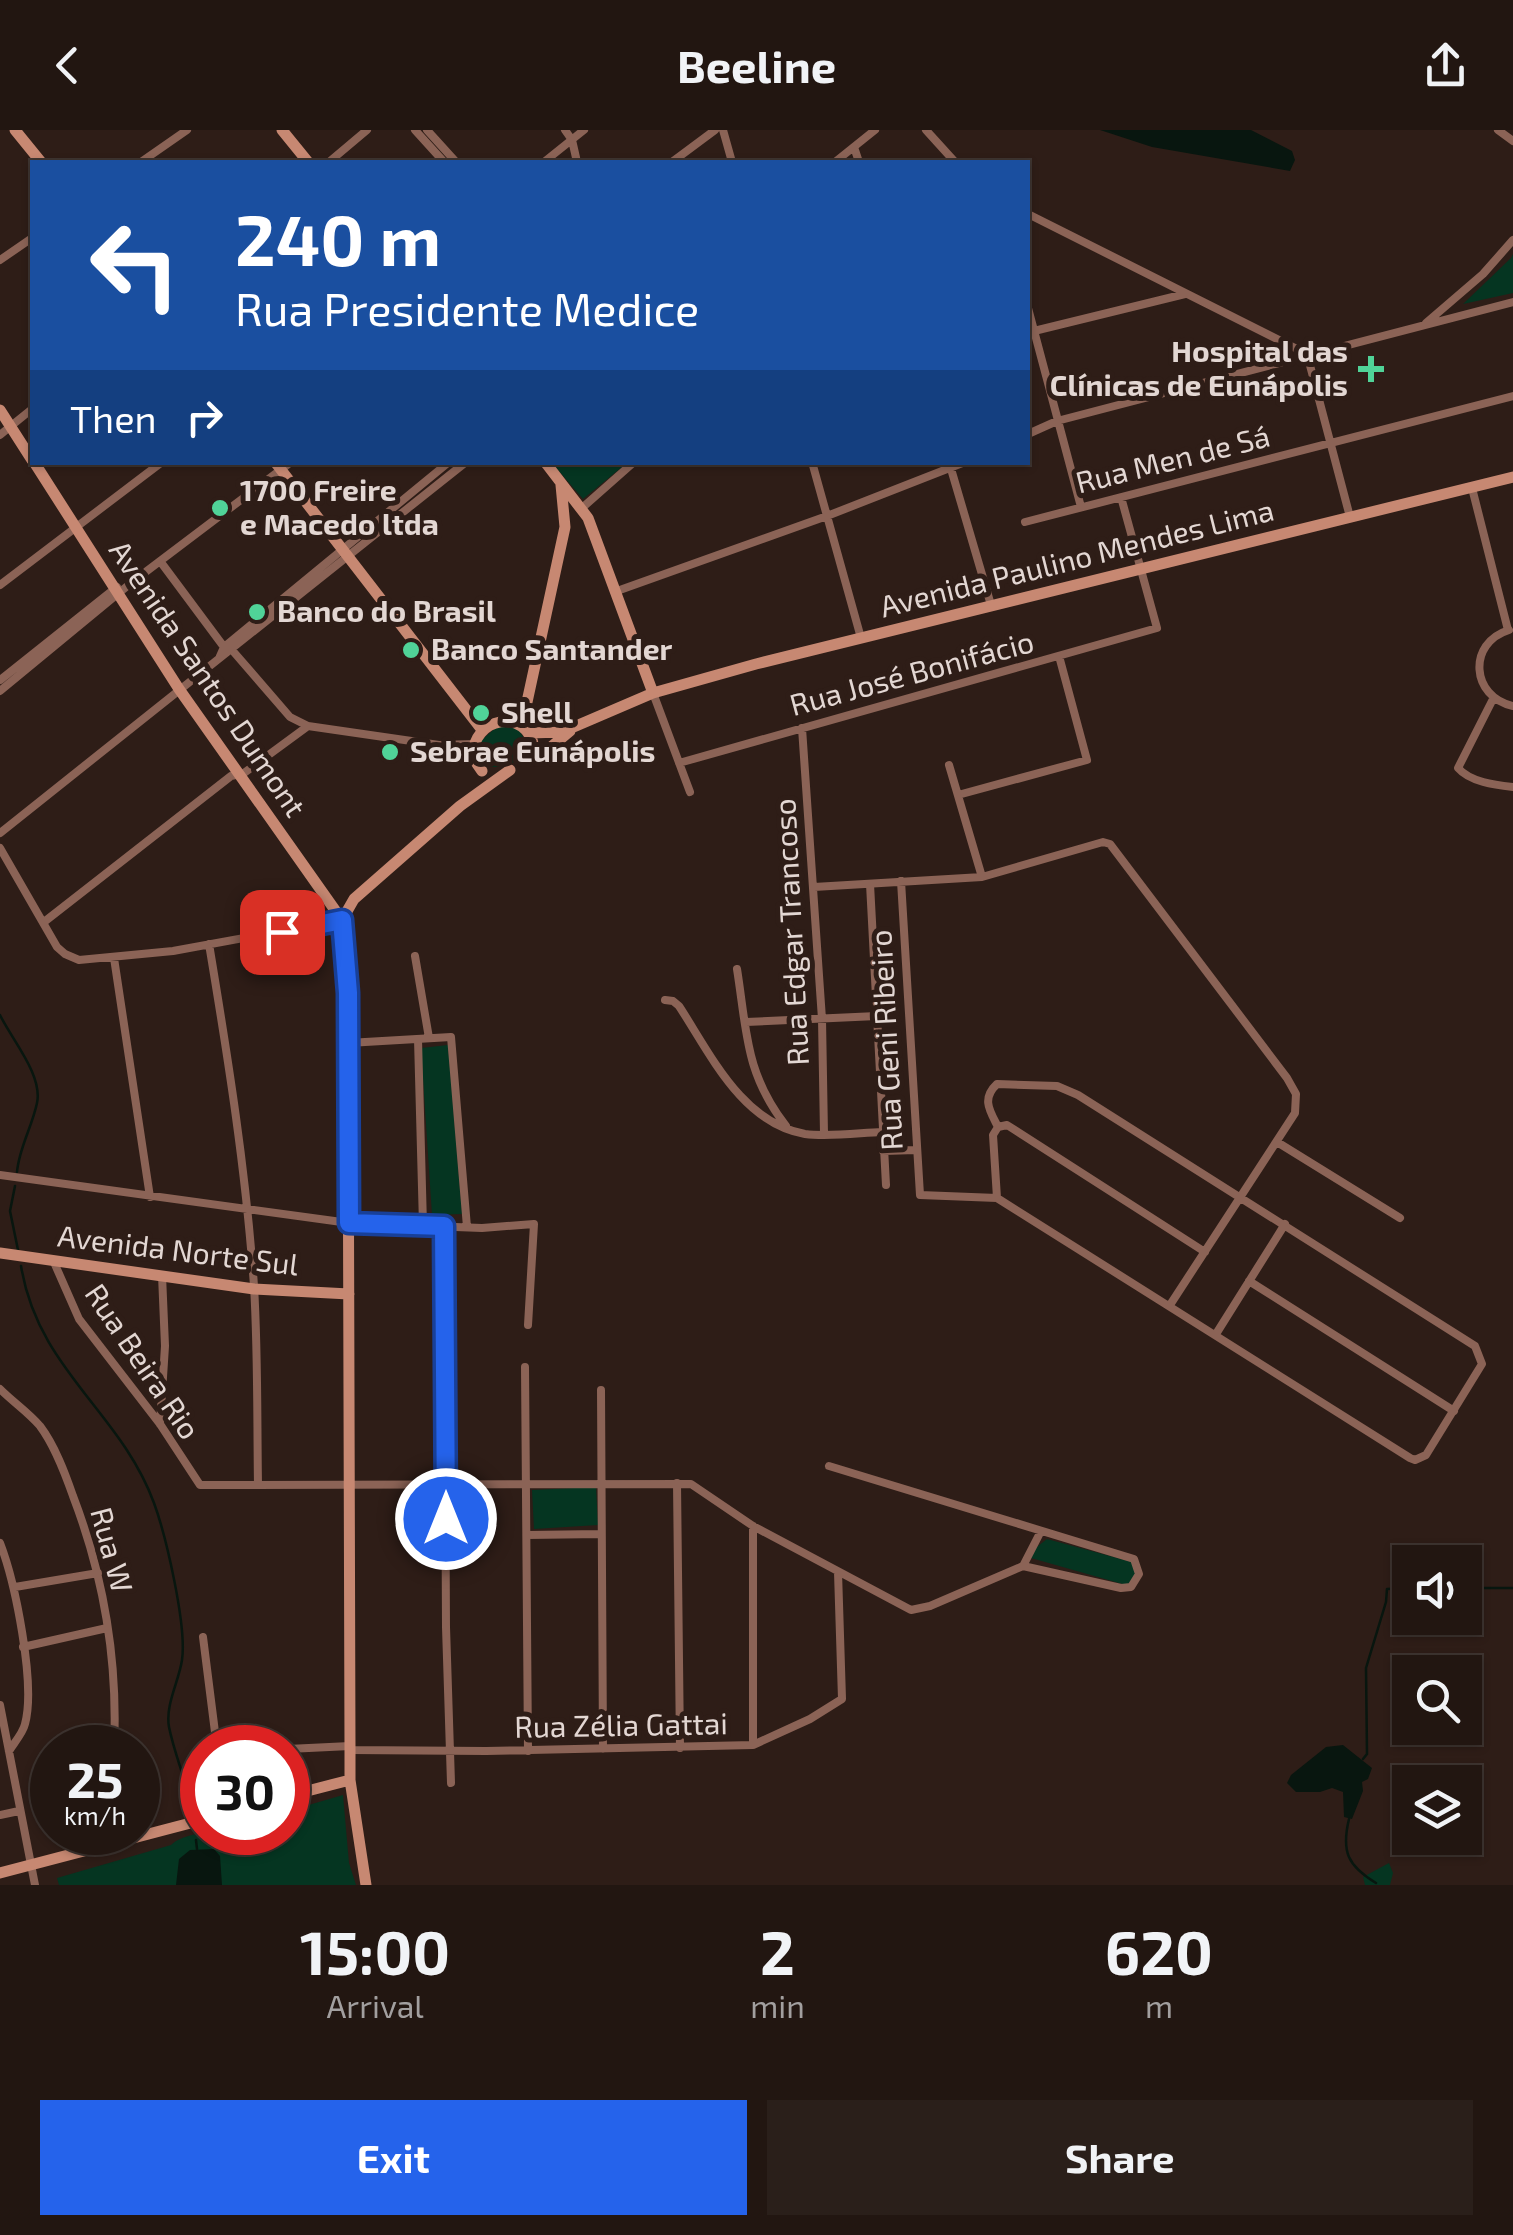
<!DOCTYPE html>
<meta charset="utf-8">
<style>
body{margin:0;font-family:"Exo 2",sans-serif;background:#2a1f1a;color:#f1f3f6;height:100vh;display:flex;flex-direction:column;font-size:38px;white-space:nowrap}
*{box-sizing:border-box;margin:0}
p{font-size:32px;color:#a29f9f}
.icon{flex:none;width:55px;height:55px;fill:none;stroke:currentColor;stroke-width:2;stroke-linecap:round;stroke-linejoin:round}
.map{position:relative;height:1755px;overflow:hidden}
.panel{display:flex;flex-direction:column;background:#221611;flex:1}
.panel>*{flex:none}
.hud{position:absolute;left:30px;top:30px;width:1000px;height:305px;border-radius:0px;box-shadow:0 2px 8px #0004,0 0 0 2px #3f3531;background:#1a4fa0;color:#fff;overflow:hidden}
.controls{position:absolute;left:1392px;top:1415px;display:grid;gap:20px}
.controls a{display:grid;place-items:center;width:90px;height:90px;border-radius:0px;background:#221611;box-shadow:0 2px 8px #0004,0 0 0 2px #3f3531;font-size:50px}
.speed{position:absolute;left:30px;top:1595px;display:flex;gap:20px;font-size:50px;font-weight:700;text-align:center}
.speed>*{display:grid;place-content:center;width:130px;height:130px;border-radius:50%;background:#221611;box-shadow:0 2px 8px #0004,0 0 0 2px #3f3531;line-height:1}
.speed small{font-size:25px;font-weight:400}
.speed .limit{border:15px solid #d22;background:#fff;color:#111}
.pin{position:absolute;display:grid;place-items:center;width:85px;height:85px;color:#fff;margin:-42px;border-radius:20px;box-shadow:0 5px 15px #0006}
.me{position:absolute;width:110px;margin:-55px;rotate:0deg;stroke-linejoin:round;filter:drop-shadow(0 0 8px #0008)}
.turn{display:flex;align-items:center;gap:35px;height:210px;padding:0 40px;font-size:45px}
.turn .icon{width:130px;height:130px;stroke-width:2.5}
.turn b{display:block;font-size:70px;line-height:85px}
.then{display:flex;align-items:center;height:95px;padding:0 40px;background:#0003;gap:20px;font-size:38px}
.eta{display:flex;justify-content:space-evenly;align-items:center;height:170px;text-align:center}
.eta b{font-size:60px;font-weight:700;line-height:70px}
.cta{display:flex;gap:20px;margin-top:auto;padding:20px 40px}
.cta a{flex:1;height:115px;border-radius:0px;background:#2563eb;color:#fff;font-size:40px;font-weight:700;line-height:115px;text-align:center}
.cta a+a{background:#2a1f1a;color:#f1f3f6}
header{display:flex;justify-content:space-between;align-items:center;height:130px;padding:0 40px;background:#221611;font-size:45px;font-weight:700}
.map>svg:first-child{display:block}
.green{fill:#053521}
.water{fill:#08160f}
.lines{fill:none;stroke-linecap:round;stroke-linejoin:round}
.stream{stroke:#08160f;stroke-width:2.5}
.street{stroke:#8b6356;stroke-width:8}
.secondary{stroke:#c78872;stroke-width:11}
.route-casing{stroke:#184099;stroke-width:25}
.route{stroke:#2563eb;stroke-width:18}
.poi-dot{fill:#50d398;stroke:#2e1d17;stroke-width:4}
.labels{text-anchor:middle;stroke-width:10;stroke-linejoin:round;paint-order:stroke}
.poi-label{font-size:30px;font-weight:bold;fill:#e3d7d3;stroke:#2e1d17;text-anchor:start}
.street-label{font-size:30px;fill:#e3d7d3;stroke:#2e1d17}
</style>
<header><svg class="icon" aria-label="back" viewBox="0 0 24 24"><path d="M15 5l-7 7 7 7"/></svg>Beeline<svg class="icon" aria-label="share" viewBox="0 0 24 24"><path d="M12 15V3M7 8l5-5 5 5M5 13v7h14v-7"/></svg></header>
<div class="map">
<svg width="1513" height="1755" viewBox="0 0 1513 1755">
<rect width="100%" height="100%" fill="#2e1d17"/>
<path class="green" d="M1513,124V163L1463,174L1511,128Z
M552,333H627L583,369Z
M499,595L519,599L529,619C519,634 495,643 479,632L477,614Z
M448,915L462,1084L432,1085L421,918Z
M596,1357L598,1395L534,1399L532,1360Z
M1047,1409L1132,1432L1136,1443L1133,1451L1126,1455L1031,1428L1033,1420Z
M343,1665L349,1733L356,1755H59L57,1748L171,1715C191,1695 259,1703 288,1702V1681Z
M1389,1733L1393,1743L1390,1755H1365L1363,1747Z"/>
<path class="water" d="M1100,0H1251L1292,21L1295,30L1290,41L1152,17Z
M1343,1615L1372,1638L1368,1649L1362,1652L1363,1661L1352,1689L1344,1687L1343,1662L1332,1658L1320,1662H1296L1287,1653L1291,1645L1326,1617Z
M214,1719L220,1726L222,1755H176L179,1729L190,1720Z"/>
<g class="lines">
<path class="stream" d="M0,885C12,910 43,945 37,973C32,997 19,1018 17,1042
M15,1056L10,1081L18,1120
M21,1136C38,1240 120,1281 154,1373C166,1406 187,1496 182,1530C179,1551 165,1575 169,1597C175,1627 188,1654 193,1685
M1465,1458H1513
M1363,1629L1367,1624L1366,1538L1386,1472L1387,1459L1410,1458
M1349,1689C1341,1722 1348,1736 1376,1753
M196,1710L197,1719"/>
<path class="street" d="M415,0L444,32
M427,0L456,32
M565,0L572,10L577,32
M723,0L732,32
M926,0L955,32
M1498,0L1513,11
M854,17L859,32
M141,32L187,0
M329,32L367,0
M544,32L584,0
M672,32L715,0
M835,32L875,0
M1028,84L1307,224
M0,130L32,108
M1028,178L1081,377
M1426,193L1483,144L1513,110
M1034,201L1185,164
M1307,224L1350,387
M1028,304L1057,291L1513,172
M0,305L32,279
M812,332L861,508
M949,332L991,475
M1472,358L1508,500
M582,378L634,332
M1025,392L1513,266
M160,431L224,517
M0,455L162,332
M617,461L827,386L965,332
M1509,500C1467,513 1471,567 1513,576
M232,520L290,587L308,596L439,615L474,614
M220,526L224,517L449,332
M0,550L117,457
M0,561L131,453L291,332
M653,563L690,662
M1493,569L1458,638C1470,652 1495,655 1513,657
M802,598L822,889L824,1004
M679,633L1157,498L1121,367
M949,635L982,747
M958,665L1087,630L1059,526
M0,703L466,332
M0,718L57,817L65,824L79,830L173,821L342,790
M901,751L920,1065L997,1068L1410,1328L1415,1330L1426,1325L1482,1234L1475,1216L1078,965L1057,956L997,954C981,969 990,981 998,997
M870,754L886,1055
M814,757L982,747L1103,712L1110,714L1287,948L1296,964L1295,983L1170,1175
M44,792L231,646L244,643L308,596
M209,814C228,928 246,1041 254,1156C258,1222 257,1289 258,1355
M415,826L429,908
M114,828L150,1067
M737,839C747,902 745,943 786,996
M665,870L673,871L679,876C711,925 742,993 805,1004C829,1007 858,1003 882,1002
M746,892L877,886
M418,909L423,1095
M348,913L451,907L467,1097
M1277,1012L1400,1088
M883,1021L916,1020
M0,1045L349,1093L482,1098L534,1094L528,1195
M997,1068L993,1005L998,997L1007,995L1205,1122
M444,1096L446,1497L451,1653
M53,1130L79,1189L160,1294L200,1355L691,1354L753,1396L911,1480L930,1476L1023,1436L1041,1401
M1249,1151L1454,1281
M1216,1204L1285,1094
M525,1237L528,1621
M0,1259C13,1272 28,1282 40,1296C55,1316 65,1343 73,1366C104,1447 118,1532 114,1618
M601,1260L603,1619
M160,1294L165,1216L162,1145
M829,1336L1134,1429L1139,1444L1131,1457L1121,1458L1023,1436
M677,1353L680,1618
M527,1405L601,1404
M0,1413C15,1452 36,1554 25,1594C23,1603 14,1613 9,1621
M15,1457L98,1443
M203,1507L217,1618
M23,1517L107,1498
M0,1575L35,1755
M753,1615V1396
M288,1619L350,1616
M350,1620L486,1621L753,1615L810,1589L842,1569L838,1442
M0,1685L19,1681"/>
<path class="secondary" d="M15,0L41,32
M282,0L308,32
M0,280L32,330
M34,332L179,559L342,790
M275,332L482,600
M545,332L588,388L653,563
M522,595L565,397L561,355
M529,603L562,602L653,563L756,534L1513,347
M528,630L551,617L570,601
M482,641L473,628C471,586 528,577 534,618L526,631
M0,1123L254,1159L349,1164
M288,1666L350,1650
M0,1743L202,1690
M366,1755L350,1650V1620L348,913L342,790L354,769L460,676L510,640"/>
</g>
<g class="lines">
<defs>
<path id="route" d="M282,802L342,790L348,863L349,1093L444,1096L446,1389"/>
</defs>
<use href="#route" class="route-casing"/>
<use href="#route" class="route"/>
</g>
<g class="poi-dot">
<path d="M1366 224h10v10h10v10h-10v10h-10v-10h-10v-10h10z"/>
<circle cx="220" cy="378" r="10"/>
<circle cx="257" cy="482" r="10"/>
<circle cx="411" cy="520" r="10"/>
<circle cx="481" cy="583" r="10"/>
<circle cx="390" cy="622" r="10"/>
</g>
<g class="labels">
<g class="poi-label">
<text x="1348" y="232" text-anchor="end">Hospital das<tspan x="1348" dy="34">Clínicas de Eunápolis</tspan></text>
<text x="240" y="371">1700 Freire<tspan x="240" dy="34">e Macedo ltda</tspan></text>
<text x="277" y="492">Banco do Brasil</text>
<text x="431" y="530">Banco Santander</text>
<text x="501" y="593">Shell</text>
<text x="410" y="632">Sebrae Eunápolis</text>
</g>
<g class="street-label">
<text transform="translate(1173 330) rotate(-14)" y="10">Rua Men de Sá</text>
<text transform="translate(1077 429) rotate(-14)" y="10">Avenida Paulino Mendes Lima</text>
<text transform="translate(912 544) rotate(-15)" y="10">Rua José Bonifácio</text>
<text transform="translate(207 549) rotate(56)" y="10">Avenida Santos Dumont</text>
<text transform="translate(792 802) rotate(-93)" y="10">Rua Edgar Trancoso</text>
<text transform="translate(887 910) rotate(-93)" y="10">Rua Geni Ribeiro</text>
<text transform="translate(178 1121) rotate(7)" y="10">Avenida Norte Sul</text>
<text transform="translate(142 1232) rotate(56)" y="10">Rua Beira Rio</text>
<text transform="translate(111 1420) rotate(75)" y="10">Rua W</text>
<text transform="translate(621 1596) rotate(-1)" y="10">Rua Zélia Gattai</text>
</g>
</g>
</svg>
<div class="controls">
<a><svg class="icon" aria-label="sound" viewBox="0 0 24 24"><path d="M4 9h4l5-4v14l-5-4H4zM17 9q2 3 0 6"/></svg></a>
<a><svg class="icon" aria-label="search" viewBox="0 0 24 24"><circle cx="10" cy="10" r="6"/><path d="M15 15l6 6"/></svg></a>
<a><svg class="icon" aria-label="layers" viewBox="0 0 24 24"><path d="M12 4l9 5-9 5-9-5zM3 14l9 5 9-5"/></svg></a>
</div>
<div class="speed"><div>25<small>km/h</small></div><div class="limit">30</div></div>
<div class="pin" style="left:282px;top:802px;background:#d93025"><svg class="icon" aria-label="arrive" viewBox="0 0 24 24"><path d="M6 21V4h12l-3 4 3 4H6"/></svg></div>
<svg class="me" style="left:446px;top:1389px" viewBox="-20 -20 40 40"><circle r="17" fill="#2563eb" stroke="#fff" stroke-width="3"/><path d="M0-11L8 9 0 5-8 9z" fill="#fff"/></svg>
<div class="hud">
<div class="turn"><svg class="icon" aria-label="left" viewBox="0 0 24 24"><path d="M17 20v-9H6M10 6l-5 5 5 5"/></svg><div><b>240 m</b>Rua Presidente Medice</div></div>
<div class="then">Then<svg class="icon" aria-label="right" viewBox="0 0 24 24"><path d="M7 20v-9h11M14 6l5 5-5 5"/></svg></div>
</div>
</div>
<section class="panel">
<div class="eta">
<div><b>15:00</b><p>Arrival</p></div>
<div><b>2</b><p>min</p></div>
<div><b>620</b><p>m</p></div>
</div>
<div class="cta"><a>Exit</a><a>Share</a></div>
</section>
